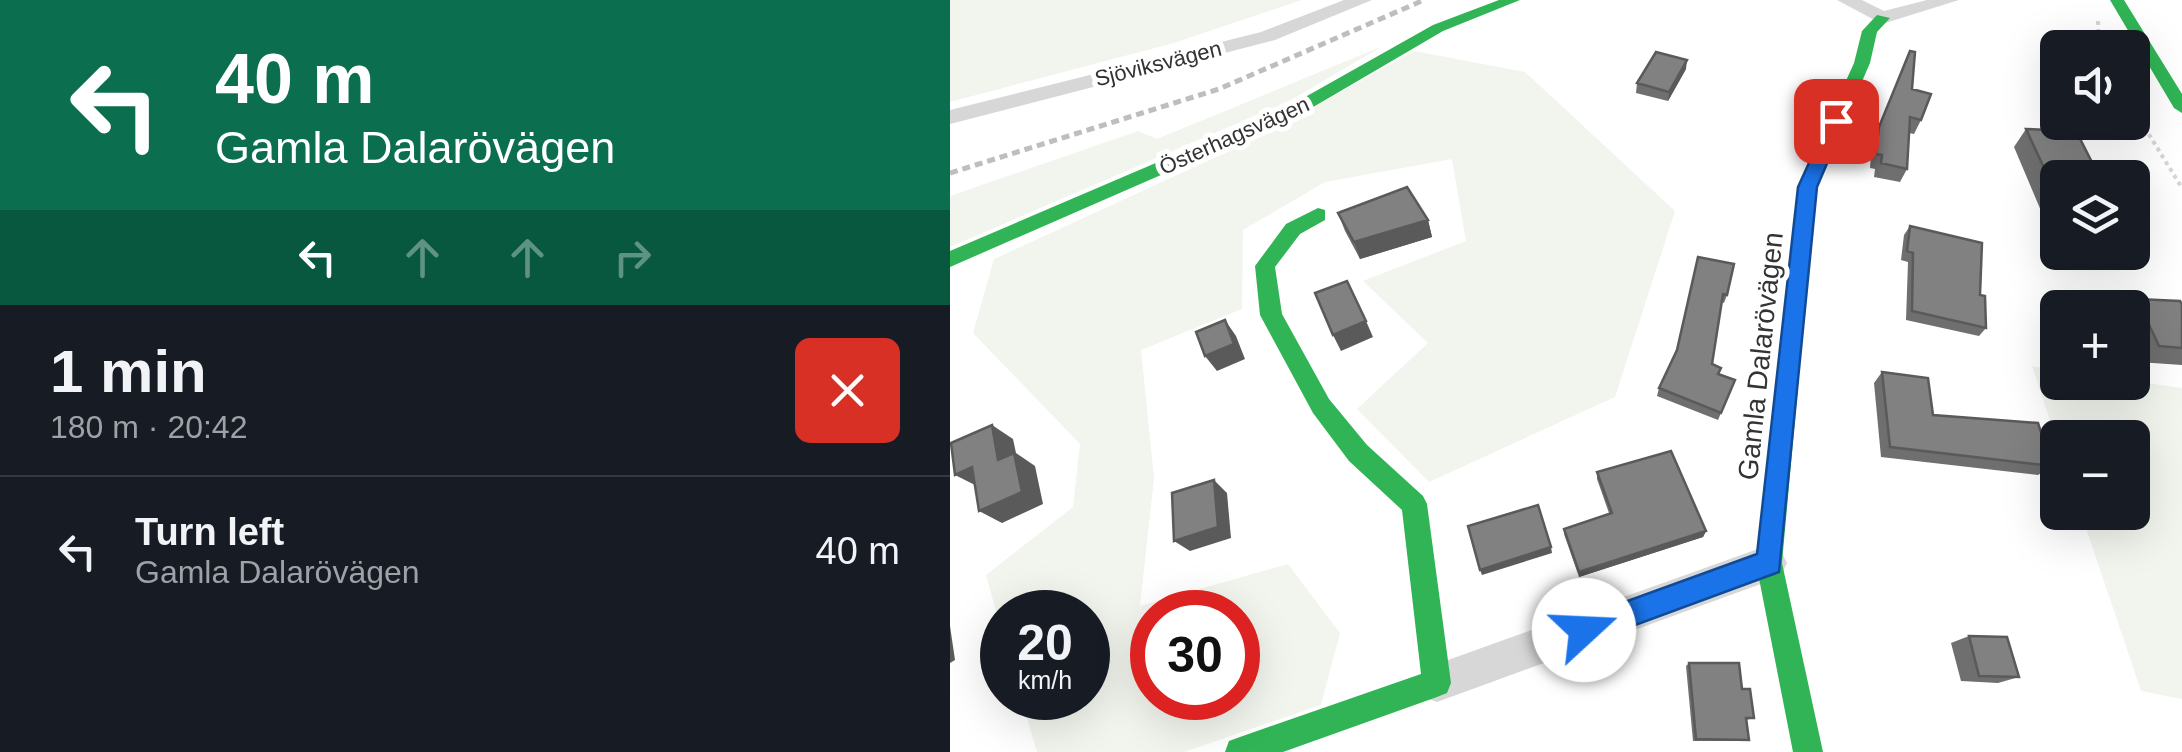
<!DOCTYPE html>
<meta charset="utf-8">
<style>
body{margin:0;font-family:Helvetica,sans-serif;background:#20242c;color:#f1f3f6;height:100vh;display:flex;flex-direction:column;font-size:38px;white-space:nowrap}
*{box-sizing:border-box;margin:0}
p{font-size:32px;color:#9ea1a6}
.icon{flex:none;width:55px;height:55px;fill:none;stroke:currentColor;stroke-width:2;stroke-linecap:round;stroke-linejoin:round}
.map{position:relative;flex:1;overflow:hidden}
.details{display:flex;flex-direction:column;background:#171b24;width:950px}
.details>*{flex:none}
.top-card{background:#0b6e4f;color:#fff;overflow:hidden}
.fabs{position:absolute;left:1090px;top:30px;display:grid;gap:20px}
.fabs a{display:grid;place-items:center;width:110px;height:110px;border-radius:15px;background:#171b24;box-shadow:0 10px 40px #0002;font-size:50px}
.speed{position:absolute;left:30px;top:590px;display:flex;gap:20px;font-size:50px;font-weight:700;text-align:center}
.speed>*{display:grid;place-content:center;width:130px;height:130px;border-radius:50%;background:#171b24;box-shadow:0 10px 40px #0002;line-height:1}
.speed small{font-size:25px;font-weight:400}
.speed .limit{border:15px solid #d22;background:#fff;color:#111}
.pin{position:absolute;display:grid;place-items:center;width:85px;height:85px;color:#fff;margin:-42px;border-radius:20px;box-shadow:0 5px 15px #0006}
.me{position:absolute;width:110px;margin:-55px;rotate:70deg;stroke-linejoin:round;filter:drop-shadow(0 0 8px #0008)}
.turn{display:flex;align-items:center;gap:35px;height:210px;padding:0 50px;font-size:45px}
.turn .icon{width:130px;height:130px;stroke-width:2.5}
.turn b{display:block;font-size:70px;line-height:85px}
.lanes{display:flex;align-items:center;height:95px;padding:0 50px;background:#0003;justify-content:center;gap:50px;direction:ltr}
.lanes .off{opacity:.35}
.round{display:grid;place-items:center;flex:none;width:105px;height:105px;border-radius:15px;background:#20242c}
.head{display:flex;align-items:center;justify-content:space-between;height:170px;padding:0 50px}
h1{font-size:60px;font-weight:800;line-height:75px}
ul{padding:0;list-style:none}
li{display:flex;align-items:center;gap:30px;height:150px;padding:0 50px;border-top:2px solid #363941}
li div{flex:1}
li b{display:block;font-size:38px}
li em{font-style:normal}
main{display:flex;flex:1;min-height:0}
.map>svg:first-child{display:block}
.green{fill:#f1f5ed;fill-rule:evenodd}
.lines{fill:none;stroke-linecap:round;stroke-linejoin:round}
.path{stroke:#d6d6d6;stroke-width:4;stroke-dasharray:4 4;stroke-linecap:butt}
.street{fill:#d7d7d7;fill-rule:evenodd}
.fast{fill:#30b455;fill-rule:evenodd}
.rail{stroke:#bebebe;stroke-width:5;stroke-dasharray:8 5;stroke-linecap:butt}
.wall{fill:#6f6f6f}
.shaded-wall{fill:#5a5a5a}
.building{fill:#818181;stroke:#5a5a5a;stroke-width:2.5}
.route{fill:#1a73e8;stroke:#114b97;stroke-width:2.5}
.labels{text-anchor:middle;stroke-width:10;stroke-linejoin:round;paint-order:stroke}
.far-street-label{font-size:22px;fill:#333;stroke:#fff}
.street-label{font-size:28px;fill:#333;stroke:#fff}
</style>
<main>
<section class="details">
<div class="top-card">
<div class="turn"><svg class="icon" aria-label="left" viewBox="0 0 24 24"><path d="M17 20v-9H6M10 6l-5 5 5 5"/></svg><div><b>40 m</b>Gamla Dalarövägen</div></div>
<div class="lanes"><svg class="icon" aria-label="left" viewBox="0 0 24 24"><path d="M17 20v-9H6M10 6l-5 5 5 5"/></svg><svg class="icon off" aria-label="ahead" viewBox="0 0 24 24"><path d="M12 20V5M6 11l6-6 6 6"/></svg><svg class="icon off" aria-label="ahead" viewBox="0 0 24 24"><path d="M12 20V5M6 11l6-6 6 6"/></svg><svg class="icon off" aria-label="right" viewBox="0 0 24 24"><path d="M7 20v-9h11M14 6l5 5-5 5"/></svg></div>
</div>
<div class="head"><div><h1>1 min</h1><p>180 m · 20:42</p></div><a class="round" style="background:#d93025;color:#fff"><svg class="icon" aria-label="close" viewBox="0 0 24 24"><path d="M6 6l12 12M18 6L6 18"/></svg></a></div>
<ul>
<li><svg class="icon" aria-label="left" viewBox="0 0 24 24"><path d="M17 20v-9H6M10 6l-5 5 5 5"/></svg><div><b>Turn left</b><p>Gamla Dalarövägen</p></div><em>40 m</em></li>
</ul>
</section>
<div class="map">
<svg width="1232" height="752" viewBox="0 0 1232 752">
<rect width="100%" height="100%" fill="#fff"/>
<path class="green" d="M0,0H352L224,43L0,102Z
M433,46L341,100L0,247V196L188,131L207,139Z
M464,51L575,72L725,211L665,397L479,482L407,409L478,343L413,281L516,241L502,159L375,182L293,230L292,309L191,350L204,478L190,606L338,564L390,633L371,705L234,752H87L71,698H138V612H52V632L36,575L123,507L130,444L23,333L44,259L314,135ZM202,612H288V698H202Z
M1082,366L1107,370L1108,382L1183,381L1232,388V699L1191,691L1131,513L1182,512V438H1108L1107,442Z"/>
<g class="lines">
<path class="path" d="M1148,21L1149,48
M1182,107L1232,188"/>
<path class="street" d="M394,0H422L325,40L0,124V110L311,32Z
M887,0H912L934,11L977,0H1009L932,24Z
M819,545L831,551L837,563L831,575L819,581L487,702L473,697L468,683L473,669L487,664Z"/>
<path class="fast" d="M549,0H570L493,31L353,113L0,267V251L341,105L483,25Z
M1160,0H1174L1232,94V113L1224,108Z
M927,15L940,18L927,32L920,63L866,187L832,563L873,752H843L806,563L848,187L904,63L912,31Z
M368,208L375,210V220L350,234L325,267L332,314L379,399L417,445L473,496L477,504L501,683L497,693L487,697L333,752H275L279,741L290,737L471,674L452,510L399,461L363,413L310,315L305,266L336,224Z"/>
<path class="rail" d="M0,173L269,89L474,0"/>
</g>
<path class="wall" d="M960,51L962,89L971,120L964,134L959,133L957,169L950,182L924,177L925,169L920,168L922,141Z
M736,69L718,101L686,93L687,83Z
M1076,129L1108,178V226L1097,225L1064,147Z
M388,213L478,220L482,237L410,259L395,231Z
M960,226L1030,295L1036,328L1029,336L956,320L958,262L951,260L954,235Z
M748,257L777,295L774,303L772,302L762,364L768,374L785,380L768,420L707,396L709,388L727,350Z
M1187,299L1232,304V365L1188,362L1182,348V308H1177Z
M932,372L983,415L1102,466L1088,475L931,457L924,383Z
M647,472L756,531L753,537L629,577L614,534V529L659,513L647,479Z
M1019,636L1069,677L1048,683L1011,681L1001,643Z
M739,663L792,689L804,718L796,720L799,740L794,741H743L736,666Z"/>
<path class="shaded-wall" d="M737,60L736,69L718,101L719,92Z
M478,220L482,237L410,259L404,242Z
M275,320L286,336L295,359L267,371L255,356Z
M416,321L423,337L391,351L383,335Z
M42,425L63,439L66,453L85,466L93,504L52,523L29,511Z
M22,467L29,487L5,475Z
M264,480L277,493L281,538L240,551L224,541Z
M756,531L753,537L629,577V572Z
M601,547L602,553L532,575L530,570Z
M0,626L5,660L0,663Z"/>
<path class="building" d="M960,51L965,52L962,89L981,94L971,120L960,117L957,169L931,163L932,155L926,154L929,127Z
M706,52L737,60L719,92L687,83Z
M1076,129L1126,131L1150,178H1108V198Z
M457,187L478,220L404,242L388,213Z
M960,226L1032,243L1030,295L1035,296L1036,328L962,311L963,253L957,251Z
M748,257L784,264L777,295L773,294L762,364L771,368L768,374L785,380L771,413L709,388L727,350Z
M397,281L416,321L383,335L365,293Z
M1187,299L1230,301L1232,304V348L1209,346Z
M275,320L284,344L255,356L246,332Z
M932,372L978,378L983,415L1088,423L1102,466L940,447Z
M42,425L48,460L64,453L72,492L29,511L22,467L5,475L1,443Z
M721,451L756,531L629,572L614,529L662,513L647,472Z
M264,480L268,527L224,541L222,493Z
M588,505L601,547L530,570L518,526Z
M1019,636L1057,637L1069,677L1029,676Z
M739,663H789L792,689H800L804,718H796L799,740L746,739Z"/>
<path class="route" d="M886,116L895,121L867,187L829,572L634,644L625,640L620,630L625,620L807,554L848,187L878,121Z"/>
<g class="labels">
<g class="far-street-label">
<text transform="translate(208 63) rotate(-14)" y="8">Sjöviksvägen</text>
<text transform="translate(284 135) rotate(-24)" y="8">Österhagsvägen</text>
</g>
<g class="street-label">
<text transform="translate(810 356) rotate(-84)" y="10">Gamla Dalarövägen</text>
</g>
</g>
</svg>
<div class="fabs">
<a><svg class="icon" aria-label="sound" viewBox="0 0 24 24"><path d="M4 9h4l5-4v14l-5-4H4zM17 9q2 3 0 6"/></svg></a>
<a><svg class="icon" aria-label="layers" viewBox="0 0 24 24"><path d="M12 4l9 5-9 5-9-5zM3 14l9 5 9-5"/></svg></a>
<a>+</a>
<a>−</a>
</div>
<div class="speed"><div>20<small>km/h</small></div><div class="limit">30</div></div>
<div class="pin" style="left:886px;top:121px;background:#d93025"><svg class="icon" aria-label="arrive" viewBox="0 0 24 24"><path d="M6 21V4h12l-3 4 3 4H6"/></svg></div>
<svg class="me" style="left:634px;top:630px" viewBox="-20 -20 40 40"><circle r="19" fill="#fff"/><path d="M0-13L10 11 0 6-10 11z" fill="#1a73e8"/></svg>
</div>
</main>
